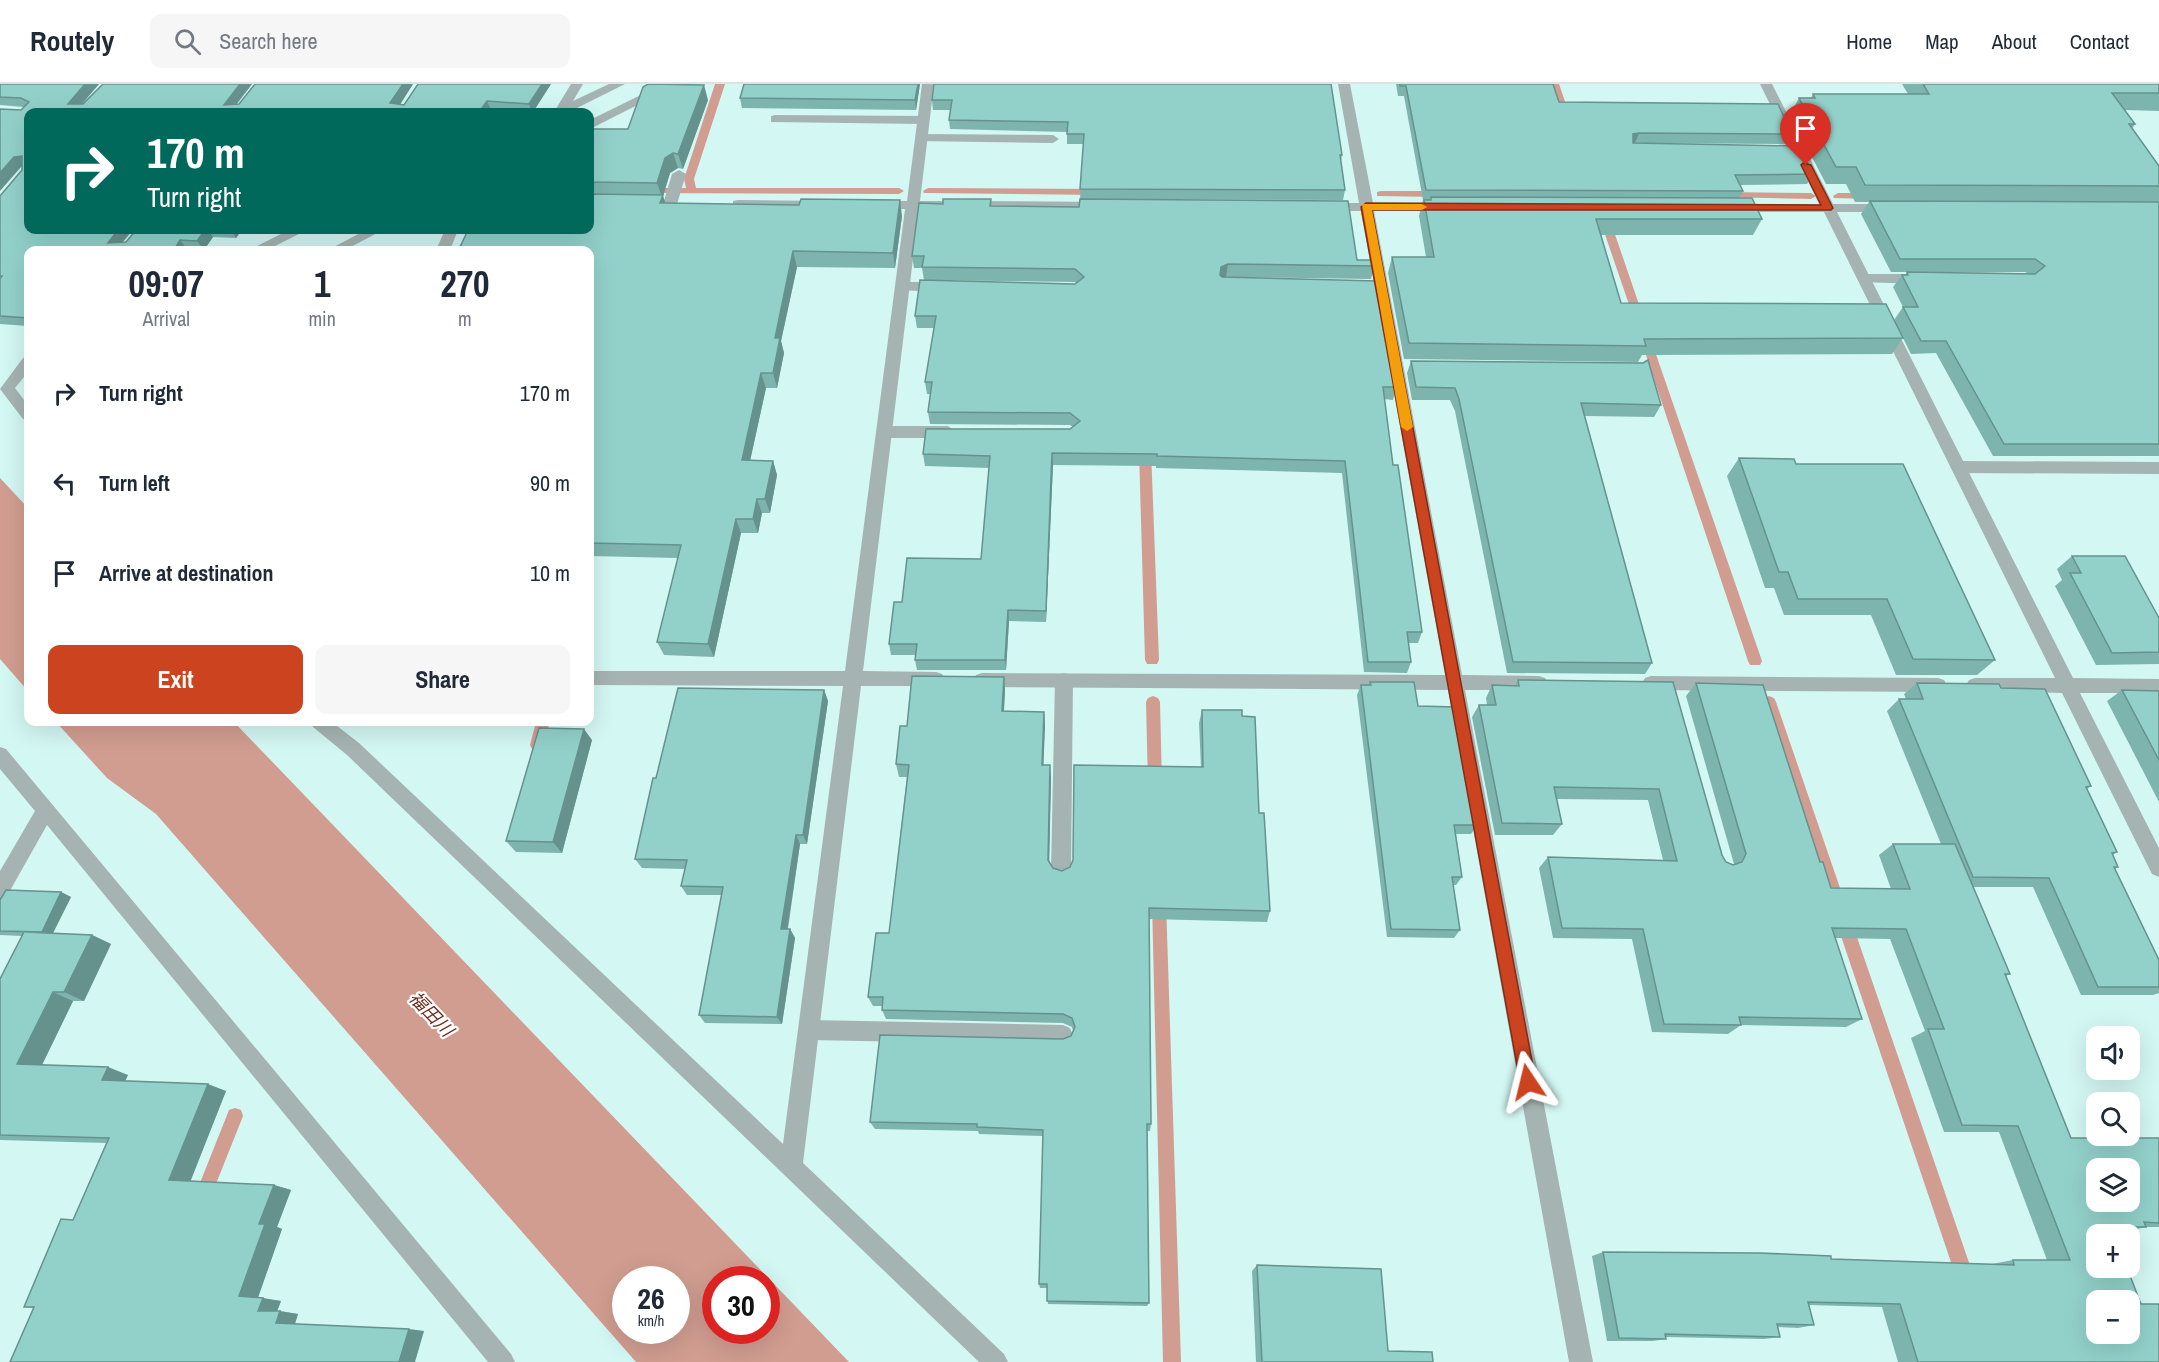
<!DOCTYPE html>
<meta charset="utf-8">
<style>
body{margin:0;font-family:"Archivo Narrow","Noto Sans JP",sans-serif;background:#f6f6f7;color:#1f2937;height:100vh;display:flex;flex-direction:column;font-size:22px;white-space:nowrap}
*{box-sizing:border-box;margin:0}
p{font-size:20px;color:#747a83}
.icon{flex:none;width:33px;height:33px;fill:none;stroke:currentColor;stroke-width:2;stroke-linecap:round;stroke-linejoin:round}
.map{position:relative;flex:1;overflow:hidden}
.details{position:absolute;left:24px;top:162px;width:570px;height:480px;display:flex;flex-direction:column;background:#fff;border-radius:12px;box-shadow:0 6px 24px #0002}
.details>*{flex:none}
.banner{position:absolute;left:24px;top:24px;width:570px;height:126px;border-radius:12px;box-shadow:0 6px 24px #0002;background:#00695c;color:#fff;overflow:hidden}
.fabs{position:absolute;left:2086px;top:942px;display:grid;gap:12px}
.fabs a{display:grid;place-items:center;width:54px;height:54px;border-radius:12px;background:#fff;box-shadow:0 6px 24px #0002;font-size:30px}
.speed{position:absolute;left:612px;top:1182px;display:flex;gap:12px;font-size:30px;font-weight:700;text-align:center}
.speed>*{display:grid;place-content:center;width:78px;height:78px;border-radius:50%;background:#fff;box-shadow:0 6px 24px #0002;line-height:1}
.speed small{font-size:15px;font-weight:400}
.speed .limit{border:9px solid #d22;background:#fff;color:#111}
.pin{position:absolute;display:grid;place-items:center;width:51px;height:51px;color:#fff;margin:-62px -26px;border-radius:50% 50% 50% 0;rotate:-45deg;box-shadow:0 0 6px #0007}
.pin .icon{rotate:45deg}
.me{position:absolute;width:66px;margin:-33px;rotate:350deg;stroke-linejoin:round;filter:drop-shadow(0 0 4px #0008)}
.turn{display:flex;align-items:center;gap:21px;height:126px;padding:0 24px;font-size:27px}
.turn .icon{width:78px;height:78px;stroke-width:2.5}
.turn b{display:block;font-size:42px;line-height:51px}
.eta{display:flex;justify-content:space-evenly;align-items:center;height:102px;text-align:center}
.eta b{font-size:36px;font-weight:700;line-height:42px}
.cta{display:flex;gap:12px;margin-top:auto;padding:12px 24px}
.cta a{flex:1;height:69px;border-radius:12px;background:#cc431f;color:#fff;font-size:24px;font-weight:700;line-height:69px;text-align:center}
.cta a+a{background:#f6f6f7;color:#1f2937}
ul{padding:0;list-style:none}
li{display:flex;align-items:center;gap:18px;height:90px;padding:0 24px}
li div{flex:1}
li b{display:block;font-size:22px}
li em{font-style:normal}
header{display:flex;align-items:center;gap:36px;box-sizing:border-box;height:84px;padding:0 30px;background:#fff;border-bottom:2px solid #e0e1e3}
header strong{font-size:28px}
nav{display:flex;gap:33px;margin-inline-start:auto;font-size:21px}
.search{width:420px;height:54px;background:#f6f6f7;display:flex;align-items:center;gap:15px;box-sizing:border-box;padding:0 21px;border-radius:12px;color:#747a83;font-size:22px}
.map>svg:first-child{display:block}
.water{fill:#d19d90;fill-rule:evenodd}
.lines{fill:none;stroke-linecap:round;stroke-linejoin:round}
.stream{fill:#d19d90;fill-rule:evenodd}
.lane{fill:#a5b4b2;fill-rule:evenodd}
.street{fill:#a5b4b2;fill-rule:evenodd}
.wall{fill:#7eb4ae}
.shaded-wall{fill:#66928d}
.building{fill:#92d1ca;stroke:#66928d;stroke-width:1.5;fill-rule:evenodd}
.route{fill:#cc431f;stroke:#852c14;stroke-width:1.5}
.slow{fill:#f59e0b}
.labels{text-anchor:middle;stroke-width:4.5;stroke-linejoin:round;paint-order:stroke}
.water-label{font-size:18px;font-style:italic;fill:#6e2e1e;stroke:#fff}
</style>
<header>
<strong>Routely</strong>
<div class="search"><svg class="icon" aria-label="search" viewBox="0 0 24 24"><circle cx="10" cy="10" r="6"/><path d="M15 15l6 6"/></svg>Search here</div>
<nav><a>Home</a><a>Map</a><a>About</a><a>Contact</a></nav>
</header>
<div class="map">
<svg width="2159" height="1278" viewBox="0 0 2159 1278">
<rect width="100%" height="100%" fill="#d3f7f3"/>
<path class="water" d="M0,394L28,424V607L0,575Z
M56,638H234L849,1278H636L156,730L107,694ZM626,1196H676V1246H626ZM716,1196H766V1246H716Z"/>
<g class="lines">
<path class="stream" d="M715,0H725L694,95L696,104H899L904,107L899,110L642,109V105L646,104H686L684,95Z
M1549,0H1559L1571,35L1569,37L1561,35Z
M928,104L1099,105L1104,108L1099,111L924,109L923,107Z
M1381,107H1438L1443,110L1438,113L1377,112V108Z
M1723,108L1811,109L1816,112L1811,115L1719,113L1718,111Z
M1838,109H1869L1874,112L1869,115L1834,114L1833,112Z
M1604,130L1609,133L1644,235L1643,238L1639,239L1634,235L1599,133Z
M1645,249L1650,253L1762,577L1760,581H1750L1748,577L1640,253Z
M1145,362L1151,366L1159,576L1157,580H1147L1145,576L1139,366Z
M1153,612L1158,614L1160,618L1162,700L1160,704L1155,706L1150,704L1148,700L1146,618L1148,614Z
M1769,612L1774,614L1776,618L1975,1196L1972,1202L1966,1205L1960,1202L1957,1196L1762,618L1764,614Z
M536,638H550L542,665L537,667L532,665L530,661Z
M1159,811L1164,813L1166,818L1181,1278H1163L1152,818L1154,813Z
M235,1024L241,1026L243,1032L208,1120L202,1122L196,1120L194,1114L229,1026Z"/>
<path class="lane" d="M775,31L923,32L929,36L923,40L771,38V32Z
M921,50L1053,51L1059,55L1053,59L917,57V51Z
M679,86L686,90L677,120L670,124L665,123L663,120L672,90Z
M1864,190H1921L1928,195L1921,200L1859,198V192Z
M903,198H941L948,203L941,208L898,206L896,203Z
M884,342H948L956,348L948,354H884L876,348Z
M1958,377L2159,378V390L1958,389L1950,383Z
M1064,589L1070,591L1073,596L1071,787L1068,793L1061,796L1054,793L1051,787L1055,596L1058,591Z
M809,936L1063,941L1070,944L1073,951L1070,958L1063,961L809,956L802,953L799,946L802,939Z"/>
<path class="street" d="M571,0H583L573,17L609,0H625L569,28H554Z
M663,0H679L590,45V36Z
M922,0H934L920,117H942L949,121L942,125H919L863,587L936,588L942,590L945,595L942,600L936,602H861L803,1079L1004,1270L1008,1278H979L347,671L313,643L310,638H332L359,659L783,1060L843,602L590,601V587H845L905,125H876L869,121L876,117H907Z
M1338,0H1350L1373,119H1446L1453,123L1446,127H1374L1462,591L1539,592L1545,594L1548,599L1545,604L1539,606H1465L1593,1278H1569L1448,606L982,603L976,601L973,596L976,591L982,589L1445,591L1361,127H1326L1319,123L1326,119H1359Z
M1760,0H1772L1833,120H1890L1897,124L1890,128H1837L2073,594L2159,595V609H2080L2159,764V793L2152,790L2062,609L1969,606L1966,601L1969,596L1975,594H2055L1824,128H1734L1727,124L1734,120H1819Z
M738,116L822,117L829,121L822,125L733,123V117Z
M969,117L1104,118L1111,122L1104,126L964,124V118Z
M289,146H307L267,166H249Z
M366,146H383L345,166H328Z
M445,146H458L450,166H436Z
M28,273V288L15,304L28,321V337L23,335L0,305L23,274Z
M1651,592L1938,594L1944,596L1947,601L1944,606L1938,608L1651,606L1645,604L1642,599L1645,594Z
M0,663L6,665L511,1270L515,1278H488L47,741L7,812L0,815V787L35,727L0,685Z"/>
</g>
<path class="wall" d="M0,0H99L82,20L103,0H252L237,20H239L255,0H413L400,21H404L418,0H551L533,28L491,26L28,28L123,158H126L136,146H242L236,154L213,153L204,166L187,165L186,166H28V242L0,240V112L22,86V82L21,83V26L24,23L0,21Z
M920,0L916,26L742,24L740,14Z
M934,0L1342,71L1341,77L1345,106L1343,116L1080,115L1084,60H1067V48L950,45L949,36L950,26H933L932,16Z
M1396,0H1553L1559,18L1792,50L1787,60L1633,59L1813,90L1807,100L1740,101L1743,107L1739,114L1762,135L1753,151H1601L1621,219L1903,254L1892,270L1642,271L1638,278L1404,275L1388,189L1392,173H1426L1419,132L1423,116L1404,12H1398Z
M1902,0H2159V27L2125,26L2135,40L2132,45L2159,82V372H1993L1936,269L1911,270L1894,236L1903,223L1893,203L1902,191H1905L1907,188L2027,189L2025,188H1891L1861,130L1869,118H1855L1846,100H1826L1790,31L1799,14H1811L1813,10H1908Z
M708,16L683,85L678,84L670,89L663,112L665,119L902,132L895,184L797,183L781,257L784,269L777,304H766L750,376L773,377L777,391L770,429H762L758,449H741L714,573L664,571L657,558L678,474L590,472V166H462L460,163L590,146V45H628Z
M991,115L992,122L1357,176L1374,182L1371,195L1226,193L1396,303L1393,316L1384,315L1393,381L1422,548L1418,559H1408L1411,578L1407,589L1364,588L1342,389L1156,384V382L1053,381L1046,538L1009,537L1006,586H917L915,576L916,571H891L889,560L902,518L981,475L989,384L925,382L923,370L1070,345L1073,343L1070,341L930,340L928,328L930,310H927L925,298L934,244H917L915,232L1075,200L1076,199L1075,198L924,196L922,184H914L912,172L943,120Z
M1411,277L1661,321L1654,333L1585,332L1652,579L1645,590L1507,589L1455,327L1450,316H1412L1407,289Z
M1739,374L1796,380L1995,576L1977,591H1896L1871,531H1784L1774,504H1765L1727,392Z
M2072,472L2159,534V580L2096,581L2055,502L2062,496L2057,485Z
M1004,593L1005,606L1004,627L1044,628L1045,641L1043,681L1051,693L1049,777L1053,784L1062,787L1070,783L1201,683L1199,639L1202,626L1242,632L1259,729L1270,827L1267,838L1149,835L1151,1040L1150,1047H1147L1149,1219L1147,1222L1048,1220L1047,1204H1040L1039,1200L1043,1052L979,1050L978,1047L875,1045L870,1038L1071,952L1073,947L1072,943L1063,939L886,935L882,926L883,922H873L868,913L889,849L907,693H899L896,680L907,642Z
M1518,596L1673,598L1722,771L1726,778L1733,781L1734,780L1686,612L1696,599L1820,778L1831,804L1891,805L1879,771L1893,760H1941L1887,627L1899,615H1906L1904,610L1917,599L2001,604L2091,702L2087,705L2117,768L2113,771L2118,783L2115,785L2159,876V909L2153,911H2081L2033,803H1973L2010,890L2006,892L2071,1054H2159V1143H2146L2123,1148H2112L2159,1278H1898L1882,1223L1809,1221L1814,1241L1798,1244L1778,1243L1780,1253L1764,1255L1666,1253V1255L1653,1257H1607L1592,1172L1603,1168L1992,1180L2013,1176H2047L1999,1048H1944L1911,954L1925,947L1890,855L1835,854L1862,935L1846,943L1741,941L1728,950L1652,948L1632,855L1553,854L1539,784L1548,773L1663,776L1648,716L1557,715L1562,740L1553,751H1495L1472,633L1479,621H1487L1486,614L1492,601L1515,602Z
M1370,598L1418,622L1477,741L1471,750H1456L1462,793L1456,801H1453L1460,846L1454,854L1387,853L1357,611L1361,601H1369Z
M824,606L828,617L807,760H800L788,845H790L795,854L782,940L705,939L699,931L722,811H687L681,802L685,785L642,784L635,775L656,694Z
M2122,606L2159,607V718L2107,617Z
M592,656L562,769L516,768L506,757Z
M61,808L71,813L53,849L92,851L111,860L84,917H73L42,981L128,991L125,997L226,1007L190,1097L274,1101L291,1106L277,1143L282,1145L258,1214L281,1217L277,1227L298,1230L295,1240L424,1247L33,1224L24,1223L73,1136L106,1059L0,1056V895L22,852L0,851V816Z
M1257,1181L1388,1267L1433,1278H1256L1252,1187Z"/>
<path class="shaded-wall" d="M85,0H99L75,28L68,20Z
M240,0H252L230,28L224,21Z
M403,0H413L395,28L390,19Z
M542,0H551L533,28H532L529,20Z
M918,0H920L916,26L915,16Z
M704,1L708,16L683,85L678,70Z
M487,17L491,26L489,28H479Z
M1639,49L1635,59L1628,61L1633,50Z
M673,69L678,84L670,89L663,112L668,126L660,119L662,113L657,99L665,74Z
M22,72L28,81L21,83L0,107V89L14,73Z
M900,116L902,132L895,184L893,169Z
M118,146H133L116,166L108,159Z
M205,146H208L213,153L204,166L197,157Z
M231,146H242L236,154Z
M180,156L187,165L186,166H174Z
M793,167L797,183L781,257L784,269L777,304L773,289L775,254Z
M1228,180L1226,193L1219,196L1221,183Z
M761,289L766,304L747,391L742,376Z
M1052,369L1053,381L1046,538V527Z
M773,377L777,391L770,429L765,415Z
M757,415L762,429L758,449L753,435Z
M736,435L741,449L714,573L708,560Z
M1008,526L1009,537L1006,586L1005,576Z
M1004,593L1005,606L1003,640L1002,627Z
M824,606L828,617L807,760L803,751Z
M1044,628L1045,641L1043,693L1042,681Z
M584,645L592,656L562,769L553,758Z
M1050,681L1051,693L1049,787L1048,776Z
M796,751L800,760L786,854L781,845Z
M61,808L71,813L51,853L42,848Z
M790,845L795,854L782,940L777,933Z
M92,851L111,860L84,917L64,908Z
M53,908L73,917L39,987L17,980Z
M108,983L128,991L122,1003L102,996Z
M208,1000L226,1007L189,1101L169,1096Z
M274,1101L291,1106L277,1143L282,1145L257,1216L239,1212L259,1140Z
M263,1214L281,1217L276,1230L258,1227Z
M280,1227L298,1230L294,1242L276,1239Z
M409,1245L424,1247L415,1278H399Z"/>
<path class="building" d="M0,0H85L68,20H83L103,0H240L224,21L239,20L255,0H403L390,19L404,21L418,0H542L529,20L487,17L479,28H28V146H118L108,159L126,158L136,146H205L197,157L180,156L174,166L153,164L151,166H28V234L0,232V195L2,192H0V112L22,86V72L14,73L0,89V25L21,26L29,18L21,14L0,13Z
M648,0L704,1L678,70L673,69L665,74L657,99L590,98V45H628L643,3Z
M744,0H918L915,16L740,14Z
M934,0H1331L1342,71H1340L1345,106L1080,105L1084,50H1067L1068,38L949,36L952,16H932Z
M1400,0H1553L1559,18L1778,20L1792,50L1639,49L1633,50V59L1799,62L1813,90L1735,91L1743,107L1426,106L1406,2H1400Z
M1923,0H2159V9H2112L2135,40H2129L2159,82V102L1865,101L1856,83H1836L1799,14H1815L1813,10H1929Z
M590,110L663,111L660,119H665L799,121L801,115L900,116L893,169L793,167L775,254H780L773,289H761L742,376L773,377L765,415H757L753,435H736L708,560L657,558L681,461L590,459V166H483L485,163H460L468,146H590Z
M1431,113L1752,114L1762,135H1596L1621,219L1886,220L1903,254L1644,255L1646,262L1409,259L1392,173H1434L1424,116H1431Z
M943,115H991L990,122L1079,123L1080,115L1348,117L1357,176H1373L1374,182L1228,180L1221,183L1220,191L1222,193L1377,197L1396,303H1383L1393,381H1398L1422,548H1407L1411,578H1368L1345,377L1157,372V370L1052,369L1046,527L1008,526L1005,576H915L917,560H889L894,518H902L907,474L981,475L990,372L923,370L926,345H1070L1080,337L1070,329L928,328L932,298H925L936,232H915L920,196L1075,200L1084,193L1075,185L922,183L924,172H912L919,119L943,120Z
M1870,117L2159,118V360H2004L1946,257H1921L1903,223H1918L1902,191H1908L1907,188L2035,190L2045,182L2035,175H1900Z
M1648,276L1661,321L1581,319L1652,579L1513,578L1459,315L1455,304L1416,303L1411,277L1643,279Z
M1739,374L1794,375L1796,380H1903L1995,576L1913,575L1887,515H1798L1788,488H1779Z
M2072,472H2125L2159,534V568L2112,569L2070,489H2081Z
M912,592L1004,593L1002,627L1044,628L1042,681H1050L1048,776L1053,784L1062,787L1070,783L1073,776L1074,681L1203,683L1202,626H1242V632L1255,633L1259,729H1264L1270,827L1149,824L1151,1040H1147L1149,1219L1047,1217V1200H1039L1043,1046L977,1043V1040L870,1038L880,951L1063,955L1071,952L1075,943L1072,934L1063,930L882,926L883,913H868L876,849H889L909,681L896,680L900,642H907Z
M1518,596L1673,598L1722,771L1726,778L1733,781L1742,778L1746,770L1696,599L1763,601L1820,778H1823L1831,804L1910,805L1893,760H1955L2010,890H2005L2071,1054H2159V1139L2144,1138L2146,1143H2110L2113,1150H2097V1184H2127L2141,1220H2159V1278H1918L1900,1220L1808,1218L1814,1241L1777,1240L1780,1253L1665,1250L1666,1255L1619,1254L1603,1168L1759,1169L1831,1172V1175L2014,1181L2013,1176H2070L2018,1042L1962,1041L1928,945H1944L1906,845L1832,844L1862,935L1739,933L1741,941L1664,940L1643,845L1562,844L1548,773L1677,777L1659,705L1554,703L1562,740L1502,739L1479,621H1496L1492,601L1519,602ZM2097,1084H2130V1118H2097ZM2097,1216H2130V1250H2097Z
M1370,598H1414L1418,622L1455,623L1477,741H1454L1462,793H1452L1460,846L1391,845L1361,601H1371Z
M1917,599L1999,600L2001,604L2045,605L2091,702L2086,703L2117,768L2112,769L2118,783H2114L2159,876V903H2098L2049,794L1973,793L1899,615H1923Z
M678,604L824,606L803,751H796L781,845H790L777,933L699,931L723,803L681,802L687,776L635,775L653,694H656Z
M2122,606L2159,607V676Z
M539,644L584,645L553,758L506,757Z
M6,806L61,808L42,848L0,847V816Z
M24,848L92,851L64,908H53L17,980L108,983L102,996L208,1000L169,1096L274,1101L259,1140H265L239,1212L263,1214L258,1227H280L276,1239L409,1245L399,1278H10L34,1223H24L61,1135L73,1136L109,1054L0,1051V895Z
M1257,1181L1381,1185L1388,1267L1432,1268L1433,1278H1262Z"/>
<path class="route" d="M1803,79L1811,81L1833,124L1831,126H1372L1536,998L1534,1004L1528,1006L1523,1004L1520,998L1361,123L1366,119L1821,121L1801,81Z"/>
<path class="slow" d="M1362,120H1422L1427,123L1422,126H1372L1413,343L1407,347L1401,343Z"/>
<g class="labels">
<g class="water-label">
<text transform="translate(431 930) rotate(46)" y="6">福田川</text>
</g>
</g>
</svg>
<div class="fabs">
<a><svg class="icon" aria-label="sound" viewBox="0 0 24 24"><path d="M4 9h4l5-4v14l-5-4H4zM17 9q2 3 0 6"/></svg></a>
<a><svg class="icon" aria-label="search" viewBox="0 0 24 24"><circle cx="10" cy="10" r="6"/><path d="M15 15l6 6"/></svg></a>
<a><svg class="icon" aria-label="layers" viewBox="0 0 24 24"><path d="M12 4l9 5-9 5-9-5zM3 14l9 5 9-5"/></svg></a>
<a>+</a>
<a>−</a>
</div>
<div class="speed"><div>26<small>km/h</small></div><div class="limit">30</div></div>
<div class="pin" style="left:1806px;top:81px;background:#d93025"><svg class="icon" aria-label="arrive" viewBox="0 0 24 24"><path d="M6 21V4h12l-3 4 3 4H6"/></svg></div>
<svg class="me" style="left:1528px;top:998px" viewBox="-20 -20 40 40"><path d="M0-17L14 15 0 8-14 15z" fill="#cc431f" stroke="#fff" stroke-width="4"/></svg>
<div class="banner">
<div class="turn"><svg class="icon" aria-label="right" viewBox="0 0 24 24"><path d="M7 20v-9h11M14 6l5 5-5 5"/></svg><div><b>170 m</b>Turn right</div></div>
</div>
<section class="details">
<div class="eta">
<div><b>09:07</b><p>Arrival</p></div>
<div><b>1</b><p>min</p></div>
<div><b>270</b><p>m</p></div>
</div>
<ul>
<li><svg class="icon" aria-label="right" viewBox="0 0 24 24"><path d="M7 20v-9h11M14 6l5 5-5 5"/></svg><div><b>Turn right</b></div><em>170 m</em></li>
<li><svg class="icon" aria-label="left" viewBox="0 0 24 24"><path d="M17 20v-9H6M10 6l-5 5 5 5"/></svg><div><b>Turn left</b></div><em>90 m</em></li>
<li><svg class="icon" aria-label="arrive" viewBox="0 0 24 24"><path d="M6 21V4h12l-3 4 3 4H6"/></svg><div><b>Arrive at destination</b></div><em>10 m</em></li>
</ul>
<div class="cta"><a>Exit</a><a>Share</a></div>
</section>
</div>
